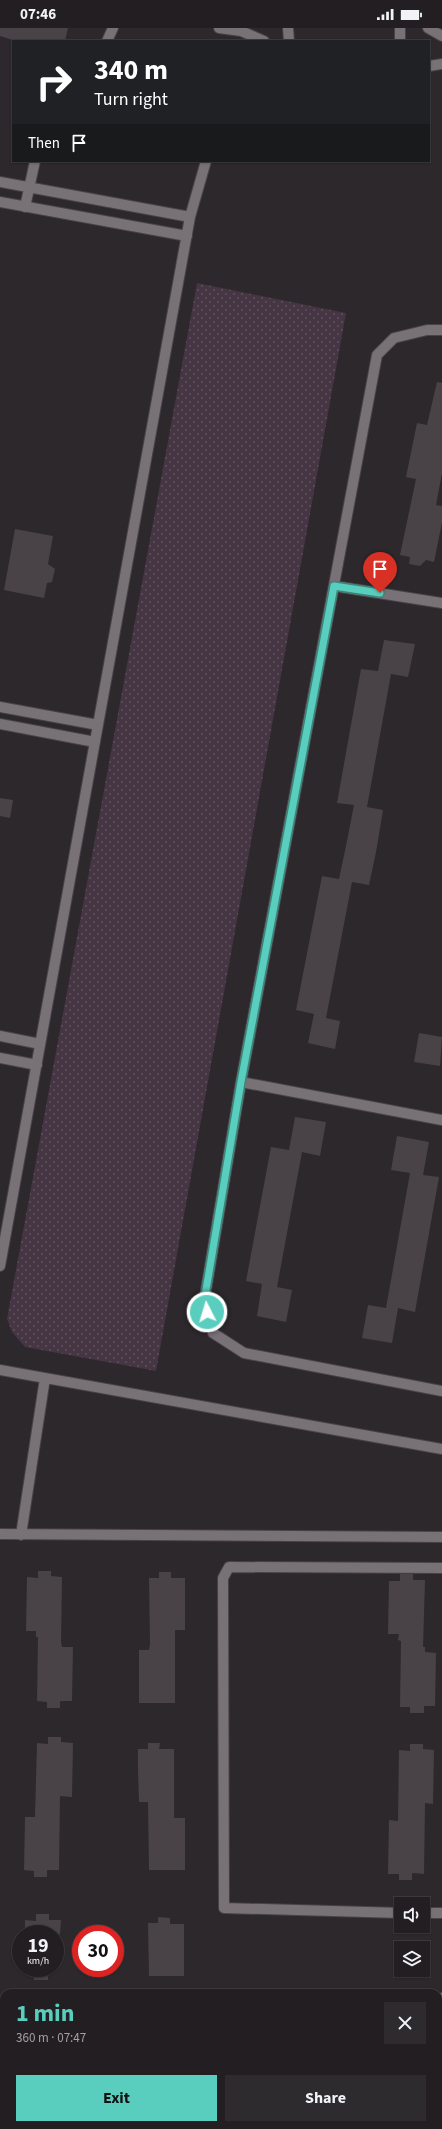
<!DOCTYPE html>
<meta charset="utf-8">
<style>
body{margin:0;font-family:"Source Sans 3",sans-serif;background:#2e2b2e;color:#f1f3f6;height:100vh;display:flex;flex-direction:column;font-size:15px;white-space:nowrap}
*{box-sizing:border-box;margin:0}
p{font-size:13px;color:#a2a2a5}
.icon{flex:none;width:22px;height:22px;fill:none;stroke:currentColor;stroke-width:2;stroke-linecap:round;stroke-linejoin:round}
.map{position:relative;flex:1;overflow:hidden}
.drawer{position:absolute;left:0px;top:1961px;width:442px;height:140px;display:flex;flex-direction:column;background:#221e21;border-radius:12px 12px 0 0;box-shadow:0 1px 3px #0004,0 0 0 1px #3f3c3f}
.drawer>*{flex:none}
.top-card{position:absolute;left:12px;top:12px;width:418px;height:122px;border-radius:0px;box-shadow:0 1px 3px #0004,0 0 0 1px #3f3c3f;background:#202124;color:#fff;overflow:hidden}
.buttons{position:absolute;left:394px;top:1869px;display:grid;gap:8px}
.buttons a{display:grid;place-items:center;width:36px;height:36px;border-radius:0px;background:#221e21;box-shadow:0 1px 3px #0004,0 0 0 1px #3f3c3f;font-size:20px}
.speed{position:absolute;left:12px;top:1897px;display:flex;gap:8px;font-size:20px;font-weight:700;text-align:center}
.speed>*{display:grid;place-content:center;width:52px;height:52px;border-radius:50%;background:#221e21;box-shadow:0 1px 3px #0004,0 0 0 1px #3f3c3f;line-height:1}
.speed small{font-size:10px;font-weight:400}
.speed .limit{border:6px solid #d22;background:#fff;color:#111}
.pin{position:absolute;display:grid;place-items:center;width:34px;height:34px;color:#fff;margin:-41px -17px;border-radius:50% 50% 50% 0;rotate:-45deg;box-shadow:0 0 4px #0007}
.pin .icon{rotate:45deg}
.me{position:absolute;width:44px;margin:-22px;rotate:355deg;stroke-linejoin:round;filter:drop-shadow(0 0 3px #0008)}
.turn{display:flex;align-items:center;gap:14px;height:84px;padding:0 16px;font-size:18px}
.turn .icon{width:52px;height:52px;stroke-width:2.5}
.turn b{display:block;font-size:28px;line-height:34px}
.then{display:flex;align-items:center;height:38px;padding:0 16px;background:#0003;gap:8px;font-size:15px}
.round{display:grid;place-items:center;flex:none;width:42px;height:42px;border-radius:0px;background:#2e2b2e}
.head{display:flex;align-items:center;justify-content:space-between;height:68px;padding:0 16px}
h1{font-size:24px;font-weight:700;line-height:30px;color:#5acebe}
.action{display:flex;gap:8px;margin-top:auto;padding:8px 16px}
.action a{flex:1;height:46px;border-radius:0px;background:#5acebe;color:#111;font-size:16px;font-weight:700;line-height:46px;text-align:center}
.action a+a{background:#2e2b2e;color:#f1f3f6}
.status{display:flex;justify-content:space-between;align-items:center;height:28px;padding:0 20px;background:#221e21;direction:ltr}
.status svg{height:11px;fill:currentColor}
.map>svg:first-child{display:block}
.grass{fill:url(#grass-dots)}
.building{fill:#494348}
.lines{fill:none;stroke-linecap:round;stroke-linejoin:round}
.minor-casing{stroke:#474346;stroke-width:12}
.minor{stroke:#787176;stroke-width:10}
.route-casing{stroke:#3a867c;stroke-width:10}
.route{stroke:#5acebe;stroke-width:7}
</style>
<div class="status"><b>07:46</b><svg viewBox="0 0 49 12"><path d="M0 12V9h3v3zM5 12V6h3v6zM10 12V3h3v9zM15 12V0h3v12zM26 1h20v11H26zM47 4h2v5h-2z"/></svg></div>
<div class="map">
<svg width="442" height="2101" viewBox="0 0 442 2101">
<defs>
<pattern id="grass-dots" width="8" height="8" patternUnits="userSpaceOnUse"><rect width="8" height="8" fill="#463543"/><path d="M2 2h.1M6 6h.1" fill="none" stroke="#61525e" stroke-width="1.8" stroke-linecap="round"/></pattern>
</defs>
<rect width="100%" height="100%" fill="#2d282c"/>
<path class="grass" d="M197,255L346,285L156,1343L25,1319L12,1304L7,1291Z"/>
<path class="building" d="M0,0H68L65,13H16L0,8Z
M437,354L442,355V445L436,477L442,478V494L434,534L426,532L420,538L409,536L410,529L400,527L416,451L406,449L417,395L427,397Z
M15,501L53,508L48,536L55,541L52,554L47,555L44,570L4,562Z
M384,612L415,616L408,649L391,646L367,779L383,782L376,824L369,857L352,854L326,990L340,993L335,1021L308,1015L314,986L296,982L322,848L339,851L346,818L354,777L337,775L361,641L378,643Z
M0,770L13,772L10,790L0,788Z
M419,1005L442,1009L440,1038L414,1034Z
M295,1089L326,1094L320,1128L302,1124L277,1259L292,1262L286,1294L257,1288L262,1256L246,1253L271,1119L289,1122Z
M397,1108L429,1114L423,1147L439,1149L415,1284L398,1280L392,1315L362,1310L368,1277L386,1280L410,1145L391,1142Z
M38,1543H51V1548L62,1549L61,1614L62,1619H73L72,1673H60V1680H47V1674L37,1673L38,1609H36V1603H26L27,1549L38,1550Z
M159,1544H171V1550H185V1602H175V1675H139V1622H149L150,1616L149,1550H159Z
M400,1546H413V1552H425L423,1619H425V1624L436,1625L435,1678H424V1685H410V1679H400L401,1613L398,1612L399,1606H388L389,1553H400Z
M48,1709H61V1714L73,1715L72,1769L60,1768L59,1842H47V1849H34V1843L24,1842L25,1789H35L37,1715L48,1716Z
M148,1715H160L159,1721H174V1790H185V1842H149L148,1774H139L138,1742V1721H148Z
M410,1716H423V1721L434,1722L433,1776L425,1775L424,1846L412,1845V1852H399V1846H388L389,1792L398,1793L399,1722L410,1723Z
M36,1886H49V1892H61L60,1906H25V1892L36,1893Z
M158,1889L170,1890V1896H184V1948H149L148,1895H158Z
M34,1940H48V1952H34Z"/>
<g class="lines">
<defs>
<path id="minor" d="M219,0L241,3L264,13
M288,0L289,13
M428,0L442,8
M107,13L113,0
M400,13V0
M429,38L442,36
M0,154L190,189
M0,174L187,208
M25,179L35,133
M442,302H427L394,310L377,327L241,1054L204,1274L213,1305L244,1325L442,1363
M334,558L442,575
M0,679L98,697
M0,696L95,714
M0,1008L40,1016
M0,1030L37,1037
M241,1054L442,1092
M0,1238L190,189L206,133
M0,1342L442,1421
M0,1506L442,1509
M21,1507L45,1350
M401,1885L224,1880L223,1550L229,1539L442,1540
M423,1885H442
M438,1974L442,1970
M438,2004L442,2001
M0,2034H4
M127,2101V2097
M156,2101V2097
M351,2101V2097
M376,2101V2097"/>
</defs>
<use href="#minor" class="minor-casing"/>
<use href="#minor" class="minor"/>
</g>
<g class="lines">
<defs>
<path id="route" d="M207,1284L204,1274L241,1054L334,558L380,565"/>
</defs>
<use href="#route" class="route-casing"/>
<use href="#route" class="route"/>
</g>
</svg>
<div class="buttons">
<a><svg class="icon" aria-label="sound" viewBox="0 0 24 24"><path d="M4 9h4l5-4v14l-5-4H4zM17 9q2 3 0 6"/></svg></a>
<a><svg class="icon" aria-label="layers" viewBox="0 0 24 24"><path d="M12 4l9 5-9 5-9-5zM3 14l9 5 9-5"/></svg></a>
</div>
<div class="speed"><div>19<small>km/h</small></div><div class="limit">30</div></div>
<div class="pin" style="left:380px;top:565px;background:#d93025"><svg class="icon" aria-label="arrive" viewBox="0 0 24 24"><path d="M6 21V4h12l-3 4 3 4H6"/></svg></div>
<svg class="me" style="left:207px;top:1284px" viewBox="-20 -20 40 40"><circle r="17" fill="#5acebe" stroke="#fff" stroke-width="3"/><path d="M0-11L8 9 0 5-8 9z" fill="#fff"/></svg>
<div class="top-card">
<div class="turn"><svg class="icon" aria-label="right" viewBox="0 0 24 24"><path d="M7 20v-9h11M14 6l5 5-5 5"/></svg><div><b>340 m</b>Turn right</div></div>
<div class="then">Then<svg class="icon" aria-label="arrive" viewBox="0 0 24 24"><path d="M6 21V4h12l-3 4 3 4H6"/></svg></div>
</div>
<section class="drawer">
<div class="head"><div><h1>1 min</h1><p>360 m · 07:47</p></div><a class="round"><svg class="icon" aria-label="close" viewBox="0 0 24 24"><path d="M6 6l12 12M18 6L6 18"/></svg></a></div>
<div class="action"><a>Exit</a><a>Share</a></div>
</section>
</div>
